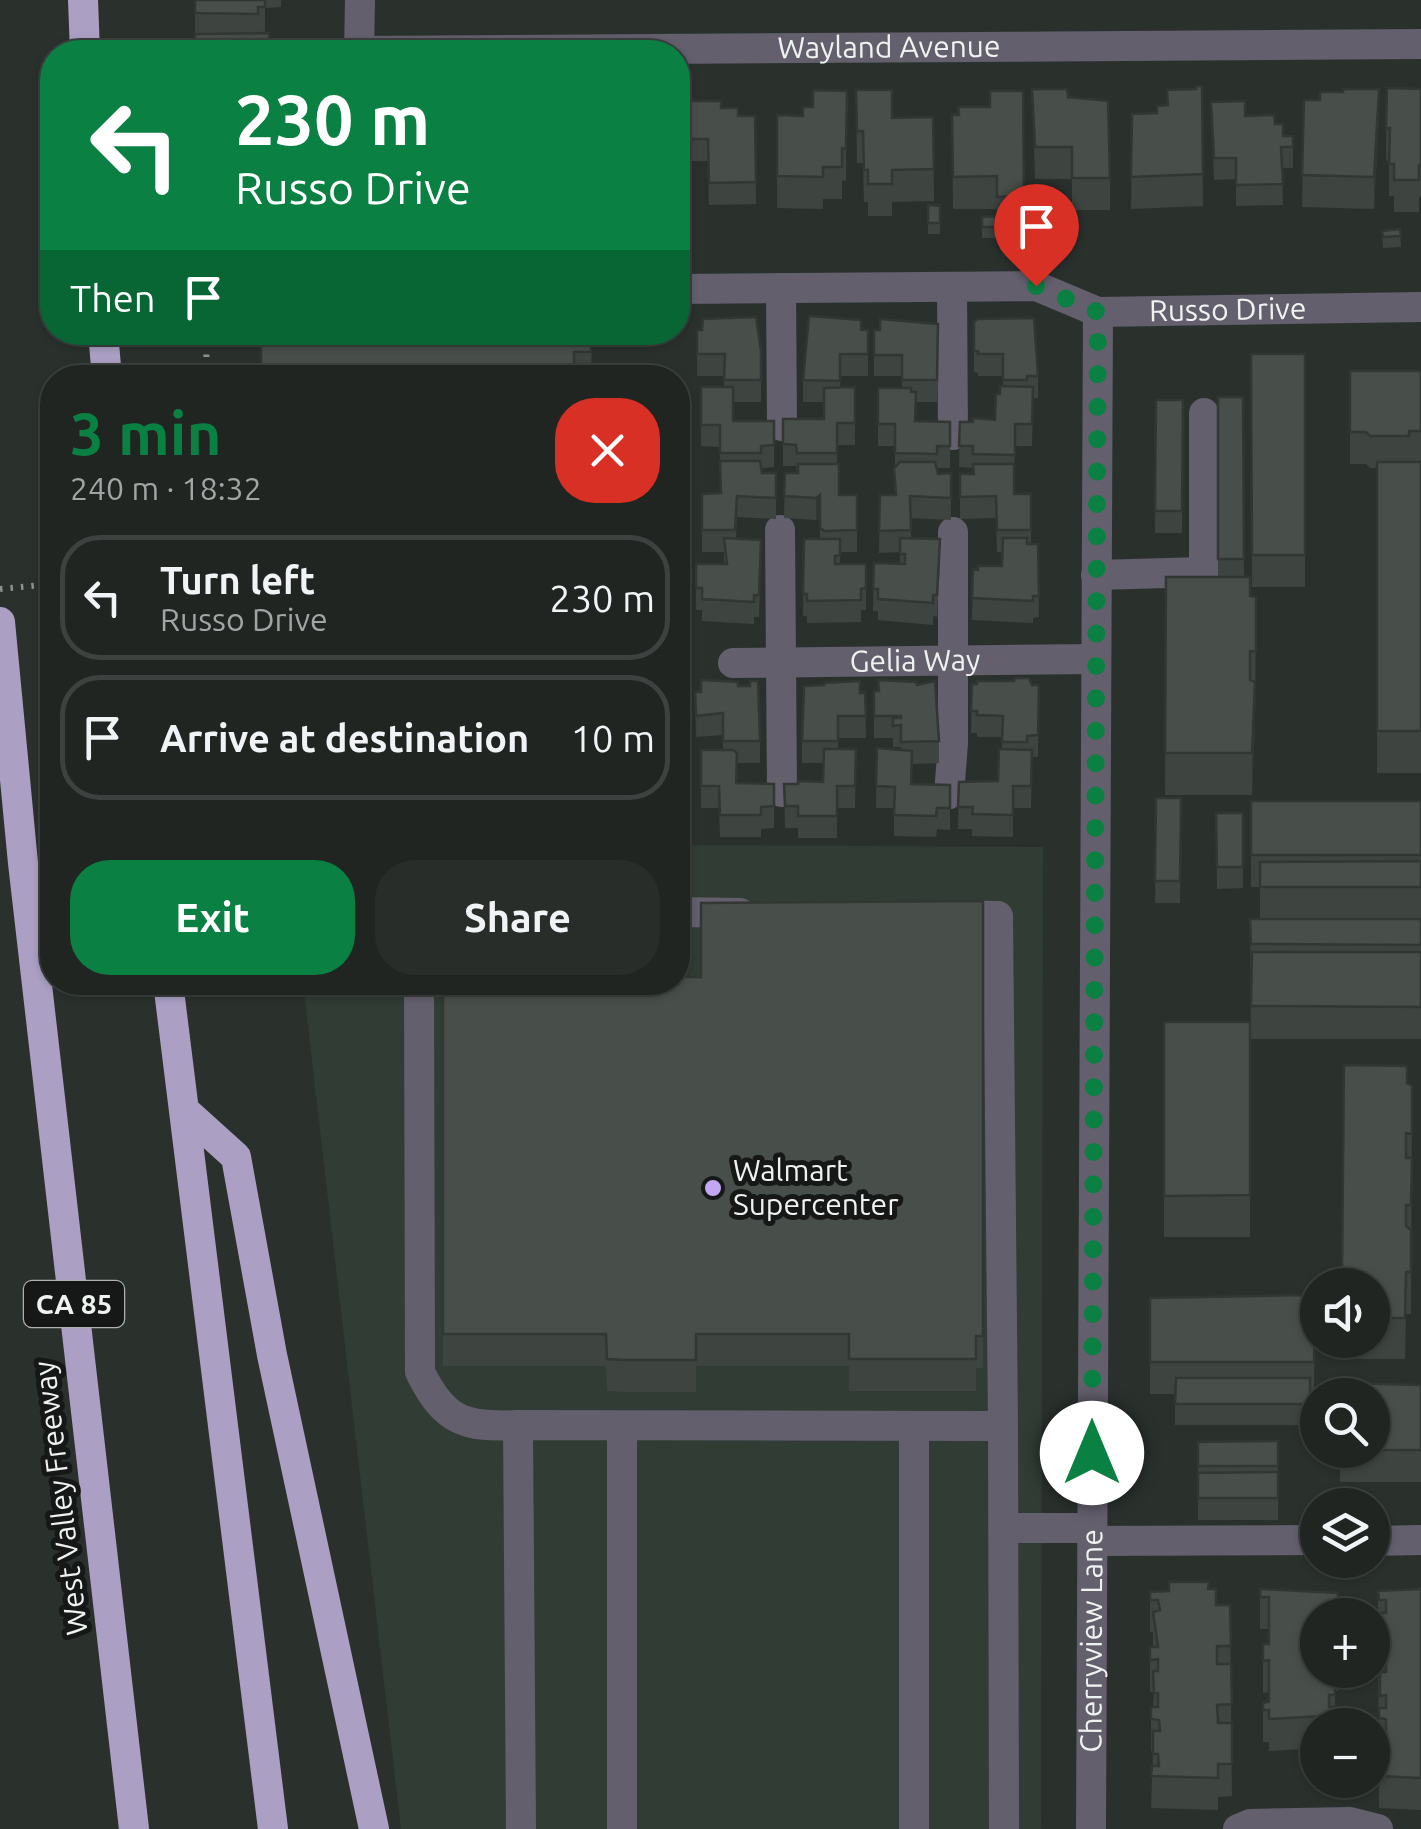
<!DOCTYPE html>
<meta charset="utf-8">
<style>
body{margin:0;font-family:Ubuntu,sans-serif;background:#282d2a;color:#f1f3f6;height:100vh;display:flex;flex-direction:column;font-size:38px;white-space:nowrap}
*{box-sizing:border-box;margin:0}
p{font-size:32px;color:#a2a5a5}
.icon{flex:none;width:55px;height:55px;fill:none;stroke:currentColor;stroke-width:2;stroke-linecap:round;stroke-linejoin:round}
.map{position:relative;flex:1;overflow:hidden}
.drawer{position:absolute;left:40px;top:365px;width:650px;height:630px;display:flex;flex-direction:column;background:#202522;border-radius:40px;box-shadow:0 2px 8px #0004,0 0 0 2px #3d4240}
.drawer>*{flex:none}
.top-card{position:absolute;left:40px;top:40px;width:650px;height:305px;border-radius:40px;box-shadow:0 2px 8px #0004,0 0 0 2px #3d4240;background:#0b8043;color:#fff;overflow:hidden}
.tools{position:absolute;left:1300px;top:1268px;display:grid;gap:20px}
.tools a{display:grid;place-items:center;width:90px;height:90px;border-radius:50%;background:#202522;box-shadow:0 2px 8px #0004,0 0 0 2px #3d4240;font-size:50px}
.pin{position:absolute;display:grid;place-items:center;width:85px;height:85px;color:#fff;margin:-102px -42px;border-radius:50% 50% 50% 0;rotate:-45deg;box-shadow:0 0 10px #0007}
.pin .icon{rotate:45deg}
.me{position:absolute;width:110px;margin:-55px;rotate:0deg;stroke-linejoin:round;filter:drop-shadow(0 0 8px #0008)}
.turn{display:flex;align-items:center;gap:35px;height:210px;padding:0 30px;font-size:45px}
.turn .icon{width:130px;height:130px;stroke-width:2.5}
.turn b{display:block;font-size:70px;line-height:85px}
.then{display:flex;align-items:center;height:95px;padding:0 30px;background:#0003;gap:20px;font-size:38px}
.round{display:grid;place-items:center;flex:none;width:105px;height:105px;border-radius:40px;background:#282d2a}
.summary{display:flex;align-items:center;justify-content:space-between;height:170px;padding:0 30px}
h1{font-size:60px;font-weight:600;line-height:75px;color:#0b8043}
.cta{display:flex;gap:20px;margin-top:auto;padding:20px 30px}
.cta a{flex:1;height:115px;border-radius:40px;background:#0b8043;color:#fff;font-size:40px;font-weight:600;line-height:115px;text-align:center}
.cta a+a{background:#282d2a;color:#f1f3f6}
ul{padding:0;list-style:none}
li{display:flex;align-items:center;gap:30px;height:125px;margin:0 20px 15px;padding:0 10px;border:5px solid #3d4240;border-radius:40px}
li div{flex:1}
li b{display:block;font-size:38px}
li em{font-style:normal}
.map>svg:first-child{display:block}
.built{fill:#303c34}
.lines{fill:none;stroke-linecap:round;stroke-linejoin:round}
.path{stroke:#8c928e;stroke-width:6;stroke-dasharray:2.5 8;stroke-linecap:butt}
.minor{stroke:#635f6d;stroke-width:30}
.highway{stroke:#aba0c3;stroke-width:30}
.wall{fill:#3e4440}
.shaded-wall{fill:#323734}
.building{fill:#484f4a;stroke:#323734;stroke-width:2.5}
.route{stroke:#0b8043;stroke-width:18;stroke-dasharray:0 32.4}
.poi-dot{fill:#c2a8f2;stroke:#151816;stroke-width:4}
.labels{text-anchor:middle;stroke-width:10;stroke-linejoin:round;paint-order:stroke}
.shield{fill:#151816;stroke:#aeb1af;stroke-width:2.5}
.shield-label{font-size:28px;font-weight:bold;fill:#eff3f0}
.street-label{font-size:30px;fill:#eff3f0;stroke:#151816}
.poi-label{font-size:30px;fill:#eff3f0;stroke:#151816;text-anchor:start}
</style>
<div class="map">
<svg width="1421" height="1829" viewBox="0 0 1421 1829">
<rect width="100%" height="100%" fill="#2a312d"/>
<path class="built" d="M678,845L1043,847L1041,1829H401L303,983L678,982Z"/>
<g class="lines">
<path class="path" d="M207,378L206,342L219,332
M0,589L52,584"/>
<g class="minor">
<path id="s1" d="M359,51L1421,44"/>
<path d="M359,52L360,0"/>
<path d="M952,287L953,435"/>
<path d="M781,288L782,426"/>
<path id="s2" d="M678,289L1036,286L1098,312L1421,307"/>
<path d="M780,530L782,792"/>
<path d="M1096,575L1204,572V413"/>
<path id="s3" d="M733,663L1095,659"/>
<path d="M949,794L953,743V532"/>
<path d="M678,912L740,913"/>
<path d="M941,915L998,916L1003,1426"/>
<path d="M419,982L420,1372C444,1421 465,1428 518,1425"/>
<path d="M622,1426V1829"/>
<path d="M914,1427V1829"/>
<path d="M1005,1528H1092"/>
<path d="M1092,1541L1318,1540"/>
<path d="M1372,1541L1421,1540"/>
<path d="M521,1829L518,1425L1003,1426L1004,1829"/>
<path id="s4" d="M1091,1829L1098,312"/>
<path d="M1238,1829L1250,1824L1350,1822L1378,1829"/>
</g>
<path class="highway" d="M83,0L85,52
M103,332L107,378
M0,622L23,863L134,1829
M168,982L273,1829
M184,1110L236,1157L272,1355L374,1829"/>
</g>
<path class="wall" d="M195,0H281V7L265,8V33L195,52Z
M1202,86L1203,206L1131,209L1132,114L1157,113L1167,105Z
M1387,88L1421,89V197H1419V212H1394V196H1389V160L1386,161Z
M1032,89L1068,97L1110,178V210H1072V179H1035Z
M856,90L892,118L933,117L934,201L892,202V216H868V202H864L863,163H857Z
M847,91L846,181L842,180V199H823V209L777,208V115L803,116L813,107Z
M1023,91L1024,229H997V209H953L952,115H958L990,107Z
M1304,100L1379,121L1374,209L1302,207Z
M681,101L721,108L738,116H755L756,204L709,205L708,161H681Z
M1211,102L1245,116L1275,124L1283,136H1293V168H1282L1283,205L1236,206V179L1214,180Z
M928,205L940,206V234H928Z
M995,216L996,238H982V217Z
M1400,229L1401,247L1383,248L1382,231Z
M974,322L1038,376V398H1033L1032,446H1015L1014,477V494H1031V544H1038L1039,617L1033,618V623L972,620L973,569L1002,566V552H997L996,518L960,519V474H973V468L959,467L960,422L995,420L1000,394L1003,386V376H978V373L974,372Z
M938,324L937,402H916V421L950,422V468H937L938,474L951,473V520L911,518V538L940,561L937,617L933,616V625L878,620V611H873L874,563L900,564V552L879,553L880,495H895V446H878V388H902V376H874V330Z
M697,330L761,351V402H733V421H774V467L761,468L762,473H776V519L737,517L736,538L761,561L759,617H754V624L702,621V610H696V564H724V552H702V494L720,493V447L701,446V387H724V376H697Z
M861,330H868V376H840V387H855V445H837V464L839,495H857V552H840V564H866V610H861V622L807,623V616H803L804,539H820V517L816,520L784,518L785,473H797L796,466H783V419H824V402H803V380Z
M261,332H592L591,378H261Z
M1251,354H1305V587H1252Z
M1350,371H1421V773H1377V468H1370L1366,464H1350Z
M1218,397H1243L1244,577L1250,596L1256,597L1255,724L1252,795H1165L1166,577H1218Z
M1156,400H1183L1182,533H1155Z
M972,684L1039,685L1038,757H1032L1031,808H1013V837L972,836V829H958L959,782L998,781L1002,749V737H977V733H971Z
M824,685L865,692L866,738H838V749H856L855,808H837V838H798V828H785L784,784L823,782V763H802V741Z
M738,686L760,741V763H737L736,783L774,784V828L761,829V837H720L719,808H701V750H723V735L696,737L695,692Z
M874,691L939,741V763L912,764V784L950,785V830L937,829L936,837L894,836V808H876L877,748L901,750V747H893V738H874Z
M1156,798H1181L1180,903H1155Z
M1251,801H1421V1039H1251L1250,919H1260V887H1251Z
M1216,813H1243V888L1217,889Z
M983,901V1368H976V1391H849V1366H696V1392H625L607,1391L606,1366H443V982L701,977Z
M1164,1022H1250V1237H1164Z
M1344,1065L1407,1083L1412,1086L1411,1314H1406L1405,1359H1345V1340H1372V1285H1342Z
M1150,1298H1315L1314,1394H1310V1425H1175V1394H1150Z
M1421,1385V1482H1340V1450Z
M1278,1441V1520H1198V1442Z
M1208,1589L1216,1605H1230L1232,1796L1218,1797V1810L1151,1808L1153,1751H1151V1707H1153L1154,1692H1150V1647H1153V1632H1150V1592Z
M1260,1589L1338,1593V1615H1318V1670H1338V1691H1335V1707H1338V1725H1318V1748L1269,1751V1742H1263V1703L1269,1702V1692L1263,1693V1644H1269V1629H1260Z
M1421,1589V1810L1379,1808L1378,1591Z"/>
<path class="shaded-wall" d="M1379,89V121L1374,209V177Z
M820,495V517L816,520V498Z
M1255,682V724L1252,795V753Z"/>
<path class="building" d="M195,0H265V7H258V14L195,13Z
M269,33L270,52H275H195V34Z
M1196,86H1202L1203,174L1131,177L1132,114L1157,113V106L1168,105L1167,90L1196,89Z
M1387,88L1421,89V165H1419V180H1394V164H1389L1390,128L1386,129Z
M1032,89H1067L1068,97L1108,101L1110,178H1072V147H1035Z
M1343,89H1379L1374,177L1302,175L1304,100H1320V92H1343Z
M813,90L847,91L846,149L842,148V167H823V177L777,176V115L803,116V107H813Z
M856,90H892V118L933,117L934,169L892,170V184H868V170H864L863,131H857Z
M990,91H1023L1024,196L997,197V176L953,177L952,115H959L958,107H990Z
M681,101H721V108H738V116H755L756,182L709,183L708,139H681Z
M1245,101V116L1274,115L1275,124H1283V136H1293V147H1281L1283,184L1236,185V158H1214L1211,102Z
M928,205L940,206V223H928Z
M995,216L996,227H982V217Z
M1400,229L1401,236L1383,237L1382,231Z
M809,316L861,320V330H868V354H840V381L803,380Z
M756,317L761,351V380H724L725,354H697V330H702L703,319Z
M1034,318L1038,376H1027V380H1003V354H978V351H974V322L977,319Z
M880,319L938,324L937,380H902V355H874V330H880Z
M261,332H591V352H574V373L590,374V378H286V373L277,374V368L261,369Z
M1251,354H1305V555H1252Z
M1350,371H1421V431H1409V436H1370L1366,432H1350Z
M1000,386L1033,387L1032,424H1015V455L973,454V446H959L960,422H973V418L995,420L996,394H1000Z
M701,387H733V421H774V445L761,446V453H720V425H701Z
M855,387V423H837V453H797L796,445L783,444V419H824V388Z
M878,388H911V392H916L915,421L950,422V446H937V454L895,453V424H878Z
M1218,397H1243L1244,559H1218Z
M1156,400H1183L1182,511H1155Z
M720,461H760L762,473H776V498L737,496L735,530H702V494L721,493Z
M900,462H935L938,474L951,473V498L910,496L911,530L879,531L880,495H896L894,468Z
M1377,462H1421V731H1377Z
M798,464H839V495H857V530L825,531L820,528V495L816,498L784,496L785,473H798Z
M973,464H1014V494H1031V530H997L996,496L960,497V474H974Z
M724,538L761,540L759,595H754V602L702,599V588H696V564H727Z
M900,538L940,539L937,595H933V603L878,599V589H873L874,563L905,564V554H900Z
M1003,538H1027V544H1038L1039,596H1033V601L972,598L973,569L978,570V566H1002Z
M804,539H840V555L835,556V564H866V588L861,589V600L807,601V594H803Z
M1166,577H1250V596L1256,597V651H1250V680L1255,682L1252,753H1165Z
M1015,678H1029L1032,685H1039L1038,735L1027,736V742H1002L1003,716L977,715V711H971L972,684H977V681H1014Z
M701,680L738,682V686H750V681H758L760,741H723V713L696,716L695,692H701Z
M878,680L916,682L917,685L935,681L939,741L901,742V725L893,726V718H901V716H874V691H879Z
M860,681V693L865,692L866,716H838V741H802L804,686L824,685V683Z
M877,748L912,751L911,784L950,785V808H937L936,816L894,815L895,787L876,786Z
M824,749H856L855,786H837V816H798V806H785L784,784H798V781L823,782Z
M999,749L1032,750L1031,786H1013V815L972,814L973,807H958L959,782L998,781Z
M701,750H733L737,753L736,783L774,784V806L761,807V815H720L719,786H701Z
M1156,798H1181L1180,881H1155Z
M1251,801H1421V855H1251Z
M1216,813H1243V867H1217Z
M1421,861V887H1260V862Z
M983,901V1336H976V1359H849V1334H696V1360H625L607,1359L606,1334H443V982H678V977H701V903Z
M1250,919H1421V945L1251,944Z
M1252,952H1421V1007L1251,1006Z
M1164,1022H1250V1195L1164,1196Z
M1344,1065L1407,1066V1083L1412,1086V1134L1406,1133V1158H1412L1411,1205H1406V1226L1411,1230V1272H1406L1405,1318H1372V1285H1345V1272L1342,1273Z
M1310,1295L1315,1298L1314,1362H1150V1298Z
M1176,1378H1310V1404H1175Z
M1341,1383L1421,1385V1450H1340H1372V1395H1341Z
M1278,1441V1466H1198V1442Z
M1278,1472V1498H1198V1473Z
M1169,1582H1209L1208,1589H1216V1605H1230L1231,1646H1217V1664H1231L1232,1704L1217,1705L1218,1723H1232V1764H1218V1778L1151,1776L1152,1766H1159L1158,1754H1153V1731H1160L1159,1720L1151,1719V1707H1158V1693H1154L1153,1671H1158V1659L1150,1660V1647H1158L1153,1612L1160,1610L1158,1600H1150V1592L1169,1591Z
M1260,1589L1338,1593V1600H1329V1612L1335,1613V1615H1318V1670H1329V1673L1335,1672V1695H1329V1707H1338V1715L1269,1719V1710H1263V1703L1269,1702V1660L1263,1661V1644H1269V1597H1260Z
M1421,1589V1778L1379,1776V1768L1386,1767L1387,1754H1380V1732H1386V1719L1379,1718V1708H1386V1695L1380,1696V1672H1386V1659H1379V1650L1387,1649L1386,1636H1380V1613H1386V1600H1379L1378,1591Z"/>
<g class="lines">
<path class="route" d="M1036,286L1098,312L1092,1453"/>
</g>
<circle class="poi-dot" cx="713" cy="1188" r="10"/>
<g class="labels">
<rect class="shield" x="24" y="1281" width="100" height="46" rx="8"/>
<g class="shield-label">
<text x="74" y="1314">CA 85</text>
</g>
<g class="street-label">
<text dy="10" stroke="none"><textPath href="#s1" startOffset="530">Wayland Avenue</textPath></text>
<text dy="10" stroke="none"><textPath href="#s2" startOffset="555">Russo Drive</textPath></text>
<text dy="10" stroke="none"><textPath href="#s3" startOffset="182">Gelia Way</textPath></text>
<text transform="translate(61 1498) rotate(-97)" y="10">West Valley Freeway</text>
<text dy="10" stroke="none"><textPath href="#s4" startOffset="188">Cherryview Lane</textPath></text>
</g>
<g class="poi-label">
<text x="733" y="1181">Walmart<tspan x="733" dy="34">Supercenter</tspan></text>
</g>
</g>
</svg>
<div class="tools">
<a><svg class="icon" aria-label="sound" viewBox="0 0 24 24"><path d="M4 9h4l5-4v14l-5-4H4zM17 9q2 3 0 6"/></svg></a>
<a><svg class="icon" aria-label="search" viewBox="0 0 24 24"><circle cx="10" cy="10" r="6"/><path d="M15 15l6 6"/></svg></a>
<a><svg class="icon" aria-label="layers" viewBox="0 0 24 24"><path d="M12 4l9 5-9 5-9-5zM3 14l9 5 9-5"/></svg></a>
<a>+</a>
<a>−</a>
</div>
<div class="pin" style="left:1036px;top:286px;background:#d93025"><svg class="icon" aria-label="arrive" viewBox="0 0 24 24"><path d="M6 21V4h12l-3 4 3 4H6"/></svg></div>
<svg class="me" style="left:1092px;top:1453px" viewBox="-20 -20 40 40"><circle r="19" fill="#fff"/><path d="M0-13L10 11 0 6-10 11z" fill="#0b8043"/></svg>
<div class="top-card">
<div class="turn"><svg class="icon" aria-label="left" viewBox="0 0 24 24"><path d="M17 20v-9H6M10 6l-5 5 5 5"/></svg><div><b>230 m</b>Russo Drive</div></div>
<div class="then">Then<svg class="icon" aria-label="arrive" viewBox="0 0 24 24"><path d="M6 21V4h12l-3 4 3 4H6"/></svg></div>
</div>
<section class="drawer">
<div class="summary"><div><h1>3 min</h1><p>240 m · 18:32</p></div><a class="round" style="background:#d93025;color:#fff"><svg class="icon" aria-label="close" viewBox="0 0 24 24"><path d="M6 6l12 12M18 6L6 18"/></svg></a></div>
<ul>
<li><svg class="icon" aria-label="left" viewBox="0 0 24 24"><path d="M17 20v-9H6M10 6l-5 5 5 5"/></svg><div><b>Turn left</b><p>Russo Drive</p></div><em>230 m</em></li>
<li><svg class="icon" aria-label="arrive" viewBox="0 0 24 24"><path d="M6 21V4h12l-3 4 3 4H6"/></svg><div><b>Arrive at destination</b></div><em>10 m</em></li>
</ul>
<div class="cta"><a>Exit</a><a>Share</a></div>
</section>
</div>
